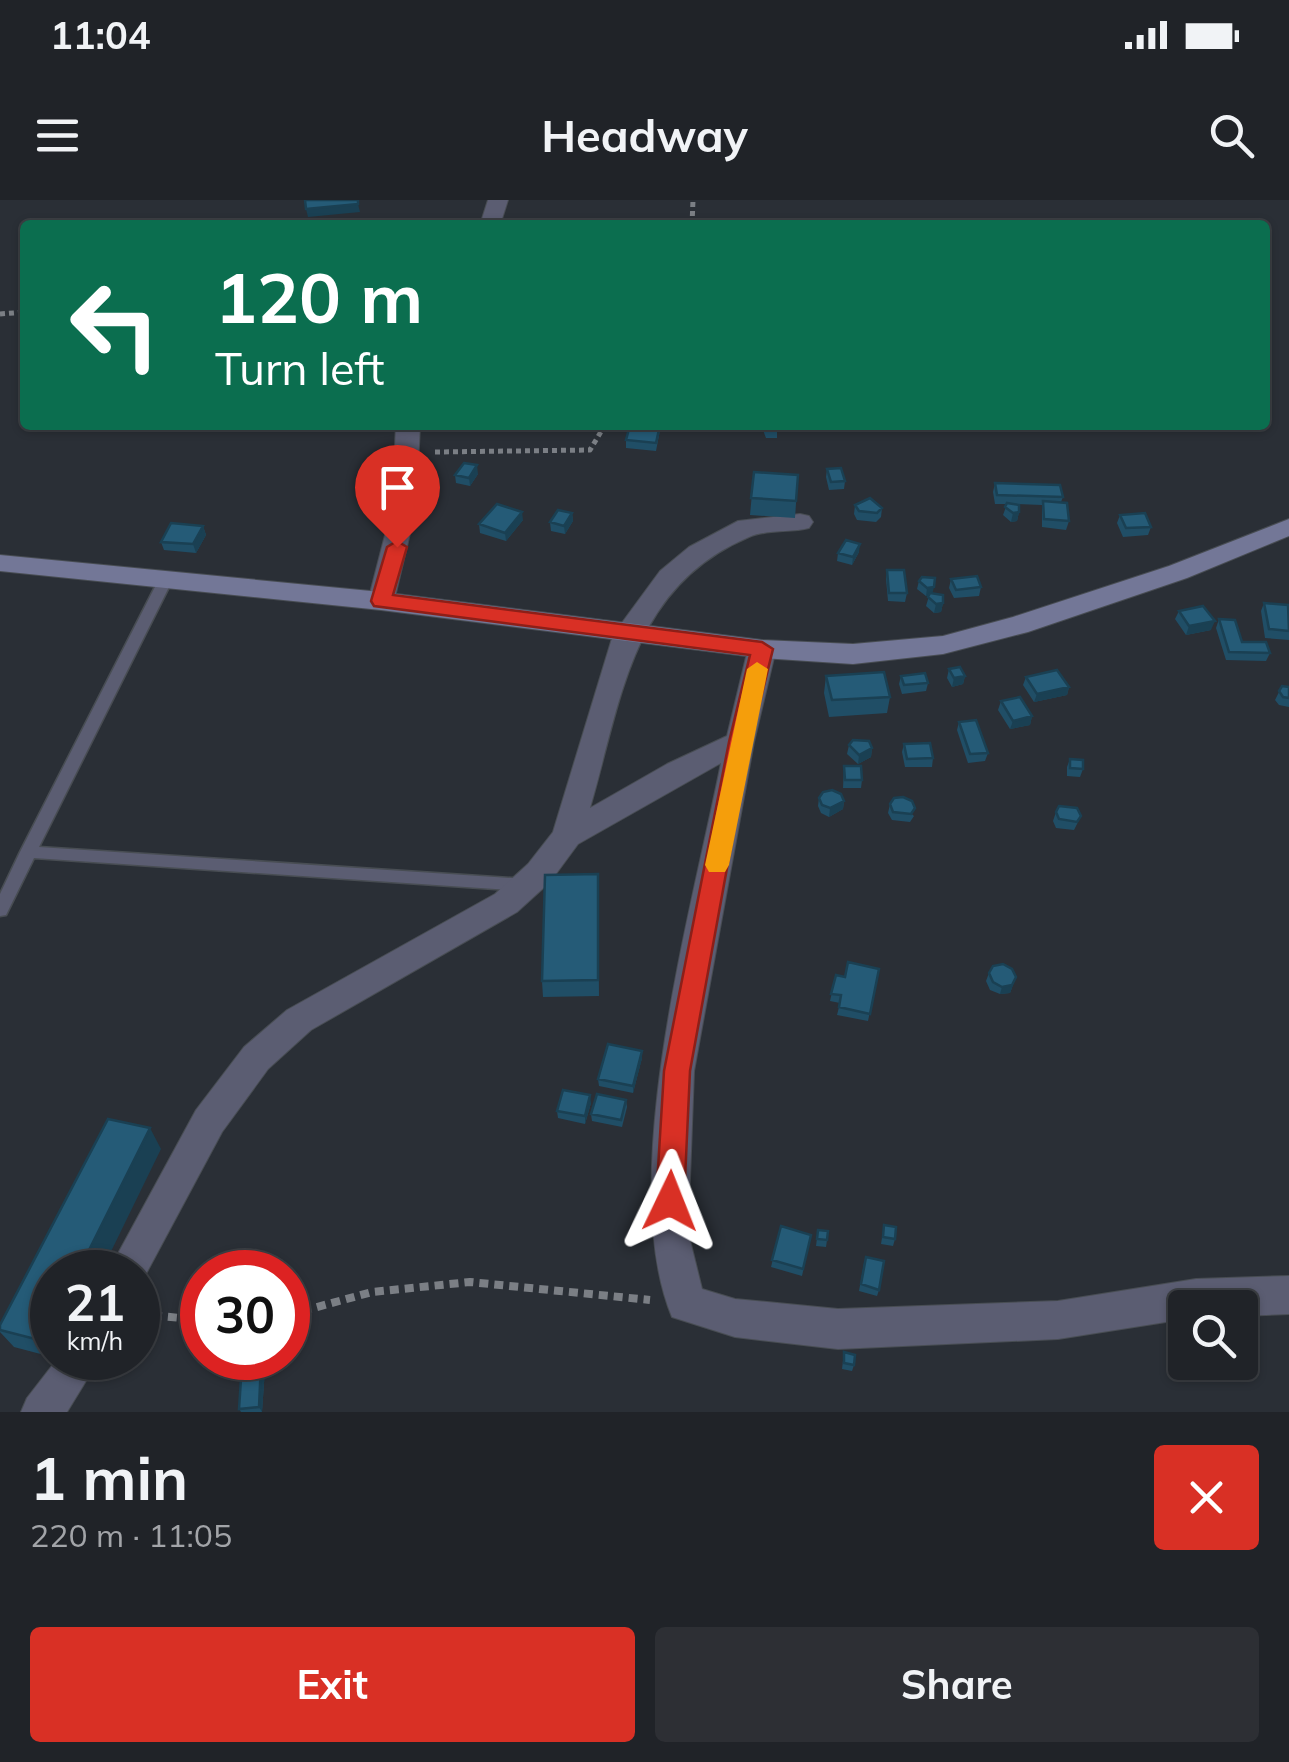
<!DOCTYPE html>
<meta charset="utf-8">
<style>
body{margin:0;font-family:Mulish,sans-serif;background:#2d2f34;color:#f1f3f6;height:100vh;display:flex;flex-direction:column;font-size:38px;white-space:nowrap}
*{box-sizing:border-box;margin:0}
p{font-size:32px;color:#a2a4a8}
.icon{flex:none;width:55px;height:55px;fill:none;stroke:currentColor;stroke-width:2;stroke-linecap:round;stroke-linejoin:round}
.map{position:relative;height:1212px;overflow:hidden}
.sheet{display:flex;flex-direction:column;background:#202328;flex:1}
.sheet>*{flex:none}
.top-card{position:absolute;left:20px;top:20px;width:1250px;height:210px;border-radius:10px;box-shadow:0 2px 8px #0004,0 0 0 2px #3d4045;background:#0b6e4f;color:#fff;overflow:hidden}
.controls{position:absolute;left:1168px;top:1090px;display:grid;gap:20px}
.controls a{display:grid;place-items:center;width:90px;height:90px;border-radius:10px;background:#202328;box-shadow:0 2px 8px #0004,0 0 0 2px #3d4045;font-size:50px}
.speed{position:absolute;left:30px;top:1050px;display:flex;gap:20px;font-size:50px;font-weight:700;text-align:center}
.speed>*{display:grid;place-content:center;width:130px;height:130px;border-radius:50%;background:#202328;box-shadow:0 2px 8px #0004,0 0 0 2px #3d4045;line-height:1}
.speed small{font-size:25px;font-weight:400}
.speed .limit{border:15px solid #d22;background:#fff;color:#111}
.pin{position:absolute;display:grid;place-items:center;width:85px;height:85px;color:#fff;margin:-102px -42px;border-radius:50% 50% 50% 0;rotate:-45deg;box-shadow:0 0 10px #0007}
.pin .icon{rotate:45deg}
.me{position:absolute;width:110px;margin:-55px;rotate:2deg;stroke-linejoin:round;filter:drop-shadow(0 0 8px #0008)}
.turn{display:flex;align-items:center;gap:35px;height:210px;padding:0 30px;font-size:45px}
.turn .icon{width:130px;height:130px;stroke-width:2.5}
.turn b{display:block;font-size:70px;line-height:85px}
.round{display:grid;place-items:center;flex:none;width:105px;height:105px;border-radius:10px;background:#2d2f34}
.headline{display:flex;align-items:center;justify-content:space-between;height:170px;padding:0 30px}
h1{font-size:60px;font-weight:700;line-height:75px}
.cta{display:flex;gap:20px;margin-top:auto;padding:20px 30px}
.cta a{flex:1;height:115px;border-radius:10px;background:#d93025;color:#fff;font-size:40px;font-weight:700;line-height:115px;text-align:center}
.cta a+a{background:#2d2f34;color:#f1f3f6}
.status{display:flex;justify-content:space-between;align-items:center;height:70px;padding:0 50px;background:#202328;direction:ltr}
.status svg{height:28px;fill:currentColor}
header{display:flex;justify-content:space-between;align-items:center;height:130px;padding:0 30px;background:#202328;font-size:45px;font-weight:700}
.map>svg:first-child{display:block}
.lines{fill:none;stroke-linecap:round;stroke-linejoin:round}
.lane-casing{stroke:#484d53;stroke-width:3}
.street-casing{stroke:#484d53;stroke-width:2}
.secondary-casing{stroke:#484d53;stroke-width:2}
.path-far1{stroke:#7b7f85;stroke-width:5;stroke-dasharray:5 4;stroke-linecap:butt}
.path{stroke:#7b7f85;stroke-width:8;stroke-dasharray:9 6;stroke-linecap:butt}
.lane{fill:#5b5d72;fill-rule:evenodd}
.street{fill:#5b5d72;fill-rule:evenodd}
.secondary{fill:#737797;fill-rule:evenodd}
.wall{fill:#204e66}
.shaded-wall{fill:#1a4053}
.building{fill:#255b77;stroke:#1a4053;stroke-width:2.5}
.route{fill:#d93025;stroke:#8d1f18;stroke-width:2.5}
.slow{fill:#f59e0b}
</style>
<div class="status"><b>11:04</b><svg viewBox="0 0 49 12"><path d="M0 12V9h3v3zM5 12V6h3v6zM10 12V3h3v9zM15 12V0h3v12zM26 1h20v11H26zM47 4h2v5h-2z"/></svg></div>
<header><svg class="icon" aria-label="menu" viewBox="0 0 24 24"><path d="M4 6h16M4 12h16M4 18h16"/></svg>Headway<svg class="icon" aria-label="search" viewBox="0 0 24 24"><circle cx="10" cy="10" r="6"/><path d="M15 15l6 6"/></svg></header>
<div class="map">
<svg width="1289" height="1212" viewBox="0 0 1289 1212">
<rect width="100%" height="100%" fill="#2a2f36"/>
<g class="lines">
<defs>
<path id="lane" d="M166,375L173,379L39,647L526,679L532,681L534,685L532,689L526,691L34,658L6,715L0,716V694L20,652L159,379Z"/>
<path id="street" d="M488,0H508L500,25H480Z
M396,225H420L416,308L394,401L390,407H372L368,401L392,308Z
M800,314L809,316L813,322L809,328C790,333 767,329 749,337C631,387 622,499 590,608L667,564L727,536L748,449L752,442H772L776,449L754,542L694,871L688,1032L702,1089L735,1099L838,1109L1058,1101L1196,1079L1289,1076V1114L1240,1116V1108H1185V1119L1058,1139L838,1149L735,1137L672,1117C615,980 692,710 721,563L578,644L550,682L517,712L311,830L268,869L222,932L140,1085L138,1086V1072H108L196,910L244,847L287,810L495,694L528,664L553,632L613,435L660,371L689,347L738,321Z
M58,1158H100L67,1212H21L27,1198Z"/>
<path id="secondary" d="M1289,319V336L1187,378L1028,432L943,454L853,464L762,458L381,410L0,371V355L381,392L762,440L853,444L943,436L1013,417L1169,366Z"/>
</defs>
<use href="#lane" class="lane-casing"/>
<use href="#street" class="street-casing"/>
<use href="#secondary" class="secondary-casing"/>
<path class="path-far1" d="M692,25L693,0
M0,114L25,112
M435,252L590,250L605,225"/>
<path class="path" d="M138,1114L202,1120
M288,1115L372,1092L470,1082L650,1100"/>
<use href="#lane" class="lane"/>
<use href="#street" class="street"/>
<use href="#secondary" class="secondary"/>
</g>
<path class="wall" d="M661,225L656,251L626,248V240Z
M761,225H776L777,229V238H766Z
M827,269L845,281L844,289L829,290L826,277Z
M754,272L798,275L795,318L750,315Z
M478,274L470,286L456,283L455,275Z
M995,283L1063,297L1061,302L1069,321L1066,330L1042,327V305L1017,304L1019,312L1017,321L1011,322L1003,315L1007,304H995L993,292Z
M855,305L882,308L881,317L876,322L857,320L854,314Z
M572,313L573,321L565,334L551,331L550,322Z
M1120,315L1151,327L1148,335L1123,337L1117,323Z
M523,320L506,341L480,333L479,324Z
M203,326L206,335L196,353L164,350L161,342Z
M859,352L852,365L837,361L838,353Z
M887,370L907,393L905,402L888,401L886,379Z
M951,379L981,387L979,396L954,398L949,388Z
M919,381L943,403L941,412L934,413L926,406L929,396H926L917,389Z
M1264,403L1289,408V440L1265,438L1261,411Z
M1179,411L1211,430L1186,435L1175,419Z
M1219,419L1242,442L1270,453L1266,461L1226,460L1216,428Z
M949,469L965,476L963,484L952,487L947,478Z
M826,476L890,497L887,513L829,517L824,493Z
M901,476L928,483L926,491L902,494L899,484Z
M1026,477L1069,487L1067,495L1034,502L1023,485Z
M1282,486L1289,487V507L1279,505L1275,500Z
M1001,501L1032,516L1030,525L1010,529L998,510Z
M959,522L988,553L985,561L968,563L957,530Z
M904,544L933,558L932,567H905L902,552Z
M849,545L872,548L871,557L858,564L847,554Z
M1070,559L1083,569L1080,577L1067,576V567Z
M844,566L862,580L861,588H843Z
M819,598L844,601L843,609L829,617L821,613L818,606Z
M894,598L914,616L910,622L892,620L888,613L890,604Z
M1056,612L1081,616L1074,630L1056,628L1053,621Z
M598,674L599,796L543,797L542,781Z
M879,769L868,821L837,815L840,803L830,801L836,775L845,777Z
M989,773L1013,785L1010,793L1000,794L990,790L986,781Z
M642,851V858L633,893L599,886L598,879Z
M626,900L627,907L622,927L592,921L591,914Z
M591,903L585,924L558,918L557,911Z
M161,949L52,1072V1157L14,1147L0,1132V1125Z
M884,1025L895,1039L893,1046L881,1044Z
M781,1026L811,1035L802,1076L771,1067Z
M818,1030L827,1040L826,1047L816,1046Z
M864,1063L879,1090L877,1096L859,1091Z
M844,1152L854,1165L852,1171L842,1169Z
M261,1163L265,1169L262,1212H241L239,1209Z"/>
<path class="shaded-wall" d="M358,4L360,12L308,17L306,9Z
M477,265L478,274L470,286L469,278Z
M522,312L523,320L506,341L505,333Z
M1019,312L1017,321L1011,322L1013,313Z
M572,313L573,321L565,334L564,326Z
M203,326L206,335L196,353L193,344Z
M860,344L859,352L852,365L853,357Z
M934,387L932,395L926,396L927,388Z
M943,403L941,412L934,413L936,404Z
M1215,421L1211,430L1186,435L1189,426Z
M965,476L963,484L952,487L954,478Z
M1069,487L1067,495L1034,502L1037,494Z
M1032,516L1030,525L1010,529L1013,521Z
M872,548L871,557L858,564L859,555Z
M844,601L843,609L829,617L830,608Z
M1016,777L1010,793L1000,794L1002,787Z
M642,851V858L633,893V886Z
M590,895L591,903L585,924V916Z
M150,928L161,949L101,1072H78Z
M52,1123V1152L43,1141Z
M261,1163L265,1169L262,1212L259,1207Z"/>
<path class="building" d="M305,0H358V4L306,9Z
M630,225H660L656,243L626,240Z
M764,225H776L777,229L766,230Z
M464,263L477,265L469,278L455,275Z
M841,268L845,281L831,282L827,269Z
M754,272L798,275L796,301L751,298Z
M995,283L1060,285L1063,297L997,295Z
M870,298L882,308L877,313L859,311L855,305Z
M1043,301L1067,303L1069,321L1044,319Z
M1007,303L1019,305V312L1013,313L1005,307Z
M497,304L522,312L505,333L479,324Z
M558,310L572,313L564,326L550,322Z
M1145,313L1151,327L1126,328L1120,315Z
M171,323L203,326L193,344L161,342Z
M846,340L860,344L853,357L838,353Z
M887,370H904L907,393H889Z
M977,376L981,387L956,390L951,379Z
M922,377L935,378L934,387L927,388L919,381Z
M930,393L943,395V403L936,404L928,397Z
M1264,403L1288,405L1289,431L1269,429Z
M1203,406L1215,421L1189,426L1179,411Z
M1219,419L1235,420L1242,442H1266L1270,453L1229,452Z
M960,467L965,476L954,478L949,469Z
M1057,470L1069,487L1037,494L1026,477Z
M884,472L890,497L832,500L826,476Z
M925,473L928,483L904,485L901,476Z
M1282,486L1289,487V498L1283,497L1279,491Z
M1020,497L1032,516L1013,521L1001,501Z
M976,520L988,553L970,554L959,522Z
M853,540L869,541L872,548L859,555L849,545Z
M930,543L933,558L907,559L904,544Z
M1070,559L1083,560V569L1070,568Z
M844,566H861L862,580H845Z
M832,590L841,594L844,601L830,608L822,605L819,598L823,592Z
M903,597L912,601L915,608L911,614L893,612L890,604L894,598Z
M1059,606L1077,608L1081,616L1077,622L1059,619L1056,612Z
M598,674V780L542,781L545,675Z
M848,762L879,769L870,814L839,807L841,795L831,794L836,775L845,777Z
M1003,764L1012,769L1016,777L1012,785L1002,787L993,782L989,773L993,766Z
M608,844L642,851L633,886L598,879Z
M563,890L590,895L585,916L557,911Z
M597,894L626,900L621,920L591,914Z
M108,919L150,928L78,1072H52V1123L43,1141L0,1130V1125Z
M884,1025L896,1027L895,1039L883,1037Z
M781,1026L811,1035L803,1069L772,1060Z
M818,1030L828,1031L827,1040L817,1039Z
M866,1057L884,1061L879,1090L861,1084Z
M844,1152L855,1155L854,1165L844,1163Z
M261,1163L259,1207L239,1209L242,1164Z"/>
<path class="route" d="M397,341L407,347L393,395L762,442L773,449L750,542L690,871L684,1001L680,1011L670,1014L660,1011L656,1001L664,871L729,542L750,455L374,406L371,401L387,347Z"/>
<path class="slow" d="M757,462L768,469L729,665L725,672H709L705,665L747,469Z"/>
</svg>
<div class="controls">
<a><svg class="icon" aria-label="search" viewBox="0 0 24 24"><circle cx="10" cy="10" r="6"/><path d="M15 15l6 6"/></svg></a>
</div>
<div class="speed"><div>21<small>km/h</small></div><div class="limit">30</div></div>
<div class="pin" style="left:397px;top:347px;background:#d93025"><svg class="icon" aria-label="arrive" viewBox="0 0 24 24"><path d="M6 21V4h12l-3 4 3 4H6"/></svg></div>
<svg class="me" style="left:670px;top:1001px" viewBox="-20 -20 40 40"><path d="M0-17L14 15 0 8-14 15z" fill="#d93025" stroke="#fff" stroke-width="4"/></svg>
<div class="top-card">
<div class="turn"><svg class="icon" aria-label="left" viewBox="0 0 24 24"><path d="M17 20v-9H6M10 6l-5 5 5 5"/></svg><div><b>120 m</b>Turn left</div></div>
</div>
</div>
<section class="sheet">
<div class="headline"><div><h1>1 min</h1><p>220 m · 11:05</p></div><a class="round" style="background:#d93025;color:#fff"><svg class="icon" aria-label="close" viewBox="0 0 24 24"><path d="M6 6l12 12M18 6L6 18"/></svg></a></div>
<div class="cta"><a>Exit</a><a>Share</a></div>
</section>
